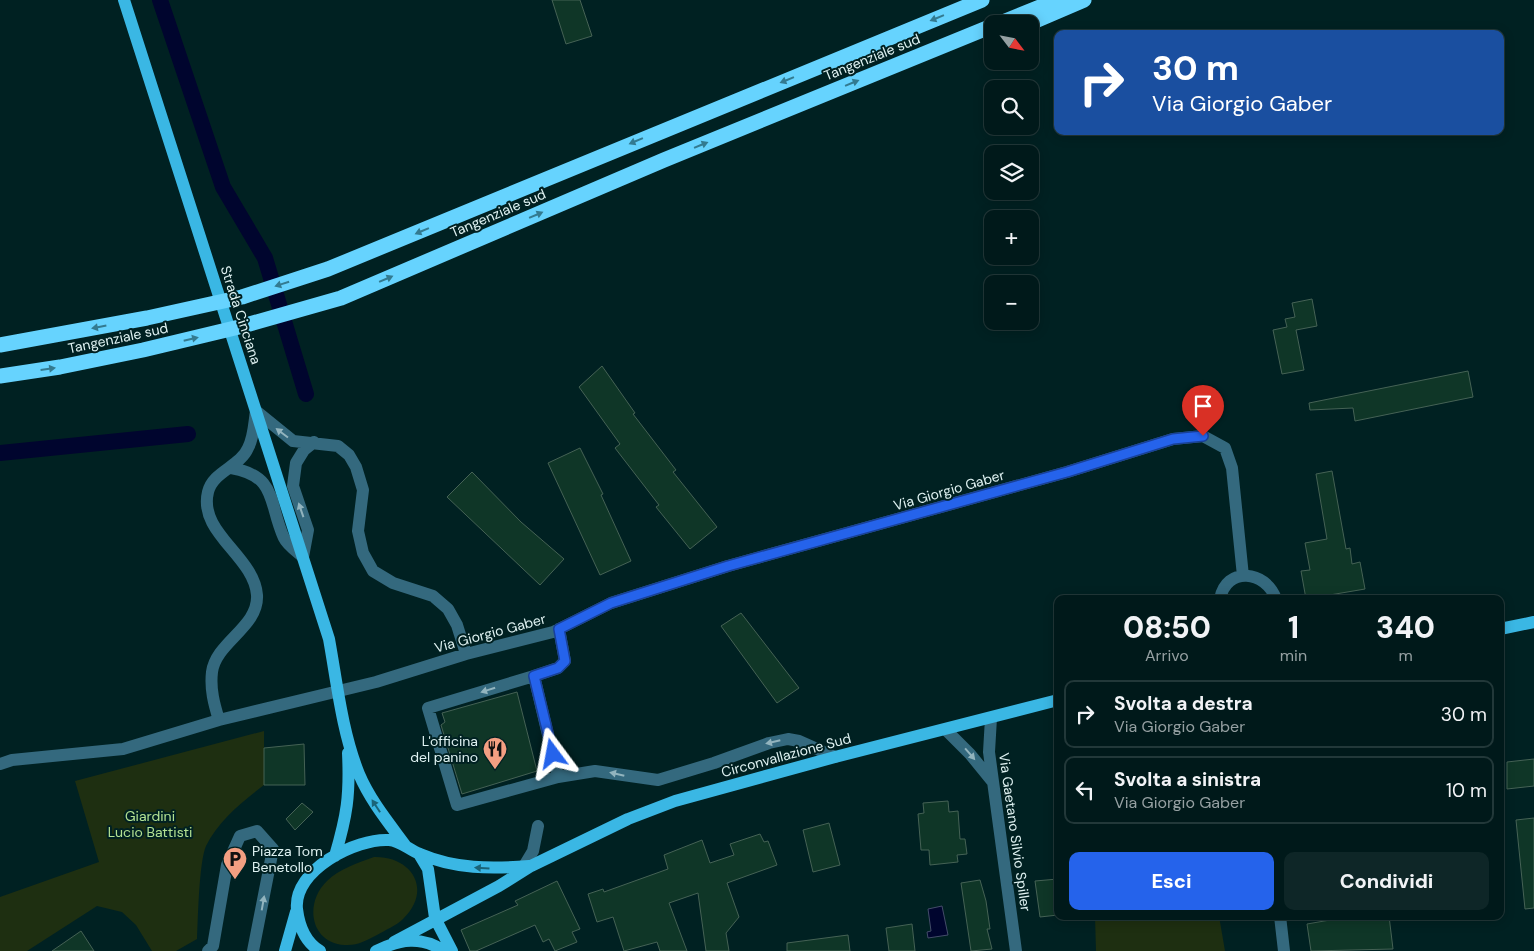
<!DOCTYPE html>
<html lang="it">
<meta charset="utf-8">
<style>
body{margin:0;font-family:"DM Sans",sans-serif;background:#0e2627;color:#f1f3f6;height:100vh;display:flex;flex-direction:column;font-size:19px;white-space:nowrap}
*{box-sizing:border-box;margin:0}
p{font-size:16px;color:#95a0a2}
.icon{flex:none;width:28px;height:28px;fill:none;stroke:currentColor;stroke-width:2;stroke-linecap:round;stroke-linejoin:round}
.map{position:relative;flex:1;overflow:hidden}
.drawer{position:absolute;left:1054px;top:595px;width:450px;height:325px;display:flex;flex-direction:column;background:#00191a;border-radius:10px;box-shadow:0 2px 12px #0003,0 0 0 1px #223839}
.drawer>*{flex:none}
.guide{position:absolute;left:1054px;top:30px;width:450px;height:105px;border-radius:10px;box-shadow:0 2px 12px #0003,0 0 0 1px #223839;background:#1a4fa0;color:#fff;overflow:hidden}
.needle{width:32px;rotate:122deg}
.tools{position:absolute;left:984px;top:15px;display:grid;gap:10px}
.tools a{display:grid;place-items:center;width:55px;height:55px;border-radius:10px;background:#00191a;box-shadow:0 2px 12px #0003,0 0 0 1px #223839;font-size:25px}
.pin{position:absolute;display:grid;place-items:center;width:42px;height:42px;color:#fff;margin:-51px -21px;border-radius:50% 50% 50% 0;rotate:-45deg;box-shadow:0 0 5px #0007}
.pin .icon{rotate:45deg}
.me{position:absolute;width:55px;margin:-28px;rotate:347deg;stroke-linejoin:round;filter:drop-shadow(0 0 4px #0008)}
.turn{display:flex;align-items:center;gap:18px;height:105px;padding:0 15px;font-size:22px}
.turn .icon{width:65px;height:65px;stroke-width:2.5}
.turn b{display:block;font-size:35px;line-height:42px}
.eta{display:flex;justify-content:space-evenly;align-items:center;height:85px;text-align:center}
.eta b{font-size:30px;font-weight:800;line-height:35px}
.primary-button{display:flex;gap:10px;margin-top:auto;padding:10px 15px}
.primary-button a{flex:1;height:58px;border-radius:10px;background:#2563eb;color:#fff;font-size:20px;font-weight:800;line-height:58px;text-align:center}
.primary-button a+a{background:#0e2627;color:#f1f3f6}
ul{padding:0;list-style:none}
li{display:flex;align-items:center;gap:15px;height:68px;margin:0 10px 8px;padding:0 5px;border:2px solid #223839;border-radius:10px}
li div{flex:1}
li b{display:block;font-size:19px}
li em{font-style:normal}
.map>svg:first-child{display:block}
.green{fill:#1e2f11}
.water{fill:#00052e;stroke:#434c69}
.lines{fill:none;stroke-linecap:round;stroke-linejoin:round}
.canal{stroke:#00052e;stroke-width:16}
.building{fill:#0f3627;stroke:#456255}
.minor{stroke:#34697e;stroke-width:12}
.major{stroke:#3ab7e4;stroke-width:12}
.highway{stroke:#66d3fe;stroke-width:15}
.oneway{fill:#337a90}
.oneway2{fill:#92b4be}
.oneway3{fill:#1a6479}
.route-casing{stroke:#184099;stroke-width:12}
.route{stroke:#2563eb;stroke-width:9}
.labels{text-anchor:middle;stroke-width:4;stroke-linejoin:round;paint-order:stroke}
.street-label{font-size:14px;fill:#dff2f2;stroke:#002122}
.poi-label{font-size:14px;fill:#dff2f2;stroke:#002122;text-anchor:end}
.park-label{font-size:14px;fill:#b2e192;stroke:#002122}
</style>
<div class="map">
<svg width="1534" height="951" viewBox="0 0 1534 951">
<rect width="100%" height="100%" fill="#002122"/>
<path class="green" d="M264,731V785C243,801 218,821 206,846C199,862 198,919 197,939L176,951H152L136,925L122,912L97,906L27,951H0V897L99,862L75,781Z
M374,857C412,856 433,890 403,919C396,926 385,930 377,935C367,940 357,946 345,945C310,943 304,903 327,881C339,869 358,863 374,857Z
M1095,916H1219L1225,951H1096Z"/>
<path class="water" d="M942,906L948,935L928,938L927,932L931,931L928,909Z"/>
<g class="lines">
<path class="canal" d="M160,0L223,187L265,258L306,394
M0,453L188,434"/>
</g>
<path class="building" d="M552,0H580L592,36L566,44Z
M1312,299L1317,326L1296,330L1304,370L1282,374L1273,330L1287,327L1285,319L1295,317L1292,303Z
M602,366L635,413L633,414L676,470L673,472L717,527L690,549L656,507L659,505L615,448L620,444L579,387Z
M1468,371L1473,397L1355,421L1353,408L1310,410L1309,403Z
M580,448L603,494L601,495L631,561L600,575L548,463Z
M1332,471L1346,549L1350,548L1352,564L1360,562L1365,589L1306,599L1301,571L1310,570L1305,543L1327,539L1316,474Z
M472,472L521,522L564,559L540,585L447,497Z
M741,613L799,688L777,703L721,626Z
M517,692L537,771L462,794L441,725L445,722L442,713Z
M304,744L305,785H264V748Z
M1534,759V786L1507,789V762Z
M948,801L949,812L958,811L960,839H965L967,854L957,855L958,862L930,865L929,850H921L918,814L924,813L923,803Z
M302,803L313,812L295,830L286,819Z
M1534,818V908L1525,909L1516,820Z
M829,823L840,865L813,872L803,830Z
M760,834L764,842L768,841L777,865L727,883L739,917L726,933L729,951H706L698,893L669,903L687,951H660L657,942L624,951L613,917L597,922L588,894L603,889L604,892L668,869L664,855L702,840L710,863L734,855L730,844Z
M1058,879V915L1040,917L1035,881Z
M980,880L986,901L990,929H987L992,949L971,951L961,883Z
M557,881L580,929L572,932L577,942L555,951L549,939L543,942L535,925L476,951H470L461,930L518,905L515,901Z
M1353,916H1389L1393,949L1311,951L1307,924Z
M912,924L915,951H889L886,928Z
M81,931L94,951H52Z
M848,935L850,951H787V943Z"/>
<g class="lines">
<path class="minor" d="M256,411L293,441L338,446L349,455L356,467L363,490L358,531L363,553L373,571L393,583L433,596L448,609L457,625L466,654
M231,468C278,476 268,503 284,538C287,545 297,552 303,557
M303,557L308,530L293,486L296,463L304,450L314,442
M1220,599C1226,566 1266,570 1276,599
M534,676L428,708L457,805L558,777L595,771L658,780L714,763L769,743L788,739L799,741L835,757
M991,718L989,752L1016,951
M219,720C214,704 210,689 212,672C216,642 259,627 257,595C254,556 198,533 208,492C213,471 240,467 248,448C254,437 254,423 256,411
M946,730L970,754L992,781
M0,764L12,760L123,749L219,720L376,682L466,654L553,632L611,603L728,566L1067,472L1173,439L1203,436L1225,448L1232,468L1243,576
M558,777L534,676L558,668L565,661L559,629
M524,866L533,851L538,826
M1280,916L1284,951
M208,951L213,946L227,865L240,836L257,831L273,849L253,951"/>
<path class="major" d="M124,0L329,639C337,683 342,732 359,774C370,800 388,822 405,845
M1500,629L1534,622
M419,854L428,869L435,918L452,951
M335,856C347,815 350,796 348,753
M394,942L499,886L531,866L628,819L675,801L835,757L1058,700
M285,951L296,912
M320,951C305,942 299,926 297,909C293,870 356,838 389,840C401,841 409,850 420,854C455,869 491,869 529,866
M376,951C400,939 421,936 444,951"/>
<path class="highway" d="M998,24L1057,0
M1028,24L1084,0
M0,345L147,318L242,297L328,269L982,0
M0,376L60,367L143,350L239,327L341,298L664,160L992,26"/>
</g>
<defs><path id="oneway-solid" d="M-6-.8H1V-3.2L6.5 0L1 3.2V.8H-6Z" transform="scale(1.25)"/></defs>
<g class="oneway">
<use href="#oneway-solid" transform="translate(937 18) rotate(158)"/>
<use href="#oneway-solid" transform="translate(787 80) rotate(158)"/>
<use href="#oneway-solid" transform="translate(852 83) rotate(-22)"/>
<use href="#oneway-solid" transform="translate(636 141) rotate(157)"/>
<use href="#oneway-solid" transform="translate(701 145) rotate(-22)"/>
<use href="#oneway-solid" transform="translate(536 215) rotate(-23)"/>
<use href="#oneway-solid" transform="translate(422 231) rotate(157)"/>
<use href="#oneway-solid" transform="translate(386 279) rotate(-23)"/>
<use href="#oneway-solid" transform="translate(282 284) rotate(162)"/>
<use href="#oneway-solid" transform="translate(99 327) rotate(169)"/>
<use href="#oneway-solid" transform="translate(191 339) rotate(-13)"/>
<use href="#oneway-solid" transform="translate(48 369) rotate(-8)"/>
</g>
<g class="oneway2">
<use href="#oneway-solid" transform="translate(282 433) rotate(-143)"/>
<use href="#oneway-solid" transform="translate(301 510) rotate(-109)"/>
<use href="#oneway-solid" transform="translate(488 690) rotate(163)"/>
<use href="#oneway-solid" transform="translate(773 742) rotate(167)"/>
<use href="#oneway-solid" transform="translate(970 754) rotate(49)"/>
<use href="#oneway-solid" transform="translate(617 774) rotate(-167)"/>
<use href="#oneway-solid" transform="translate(263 903) rotate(-80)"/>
</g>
<g class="oneway3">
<use href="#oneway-solid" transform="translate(376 806) rotate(-123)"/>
<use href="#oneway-solid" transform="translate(482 868) rotate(-176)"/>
</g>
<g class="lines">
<defs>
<path id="route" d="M553,754L534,676L558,668L565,661L559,629L611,603L728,566L1067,472L1173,439L1203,436"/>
</defs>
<use href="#route" class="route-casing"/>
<use href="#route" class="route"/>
</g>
<defs>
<symbol id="restaurant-pin" viewBox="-11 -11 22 30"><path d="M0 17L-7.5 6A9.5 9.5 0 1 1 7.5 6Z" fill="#f39f82" stroke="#002122"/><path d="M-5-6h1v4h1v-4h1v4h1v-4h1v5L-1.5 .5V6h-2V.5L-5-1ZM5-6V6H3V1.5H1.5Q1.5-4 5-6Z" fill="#111"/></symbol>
<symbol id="parking-pin" viewBox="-11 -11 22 30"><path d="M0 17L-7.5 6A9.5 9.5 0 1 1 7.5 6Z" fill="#f39f82" stroke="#002122"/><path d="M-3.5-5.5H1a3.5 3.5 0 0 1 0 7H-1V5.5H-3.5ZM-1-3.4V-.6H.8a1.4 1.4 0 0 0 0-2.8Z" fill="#111"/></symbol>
</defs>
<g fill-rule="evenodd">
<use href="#restaurant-pin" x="481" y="735" width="28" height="38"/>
<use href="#parking-pin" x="221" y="845" width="28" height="38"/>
</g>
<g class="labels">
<g class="street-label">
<text transform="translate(872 57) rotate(-22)" y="5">Tangenziale sud</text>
<text transform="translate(498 213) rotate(-23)" y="5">Tangenziale sud</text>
<text transform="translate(241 315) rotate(72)" y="5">Strada Cinciana</text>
<text transform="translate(118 338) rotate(-12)" y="5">Tangenziale sud</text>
<text transform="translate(949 490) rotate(-16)" y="5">Via Giorgio Gaber</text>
<text transform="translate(490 633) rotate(-15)" y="5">Via Giorgio Gaber</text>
<text transform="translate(786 755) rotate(-15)" y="5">Circonvallazione Sud</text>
<text transform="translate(1015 832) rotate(82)" y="5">Via Gaetano Silvio Spiller</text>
</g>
<g class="poi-label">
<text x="478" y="746">L'officina<tspan x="478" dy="16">del panino</tspan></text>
<text x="252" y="856" text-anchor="start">Piazza Tom<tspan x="252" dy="16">Benetollo</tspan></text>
</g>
<g class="park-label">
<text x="150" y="821">Giardini<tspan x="150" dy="16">Lucio Battisti</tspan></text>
</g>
</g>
</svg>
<div class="tools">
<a><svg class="needle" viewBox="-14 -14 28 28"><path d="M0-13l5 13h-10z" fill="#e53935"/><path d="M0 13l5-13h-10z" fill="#95a0a2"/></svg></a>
<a><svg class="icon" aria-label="search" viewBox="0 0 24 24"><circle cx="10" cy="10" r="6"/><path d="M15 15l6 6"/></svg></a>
<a><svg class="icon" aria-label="layers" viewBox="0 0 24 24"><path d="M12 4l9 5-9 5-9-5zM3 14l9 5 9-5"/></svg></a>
<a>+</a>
<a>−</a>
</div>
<div class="pin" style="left:1203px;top:436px;background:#d93025"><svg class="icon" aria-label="arrive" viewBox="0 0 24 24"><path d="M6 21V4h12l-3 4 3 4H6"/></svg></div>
<svg class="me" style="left:553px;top:754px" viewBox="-20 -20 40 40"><path d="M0-17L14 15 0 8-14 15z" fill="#2563eb" stroke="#fff" stroke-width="4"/></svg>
<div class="guide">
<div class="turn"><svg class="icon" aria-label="right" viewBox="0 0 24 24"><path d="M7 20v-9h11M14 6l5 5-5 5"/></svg><div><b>30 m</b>Via Giorgio Gaber</div></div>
</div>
<section class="drawer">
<div class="eta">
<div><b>08:50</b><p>Arrivo</p></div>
<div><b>1</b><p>min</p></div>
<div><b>340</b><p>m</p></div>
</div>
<ul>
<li><svg class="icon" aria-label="right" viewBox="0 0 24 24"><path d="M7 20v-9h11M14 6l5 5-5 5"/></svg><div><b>Svolta a destra</b><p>Via Giorgio Gaber</p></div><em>30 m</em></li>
<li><svg class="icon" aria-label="left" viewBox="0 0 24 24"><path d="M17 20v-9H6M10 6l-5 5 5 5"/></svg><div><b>Svolta a sinistra</b><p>Via Giorgio Gaber</p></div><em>10 m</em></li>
</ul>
<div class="primary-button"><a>Esci</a><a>Condividi</a></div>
</section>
</div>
